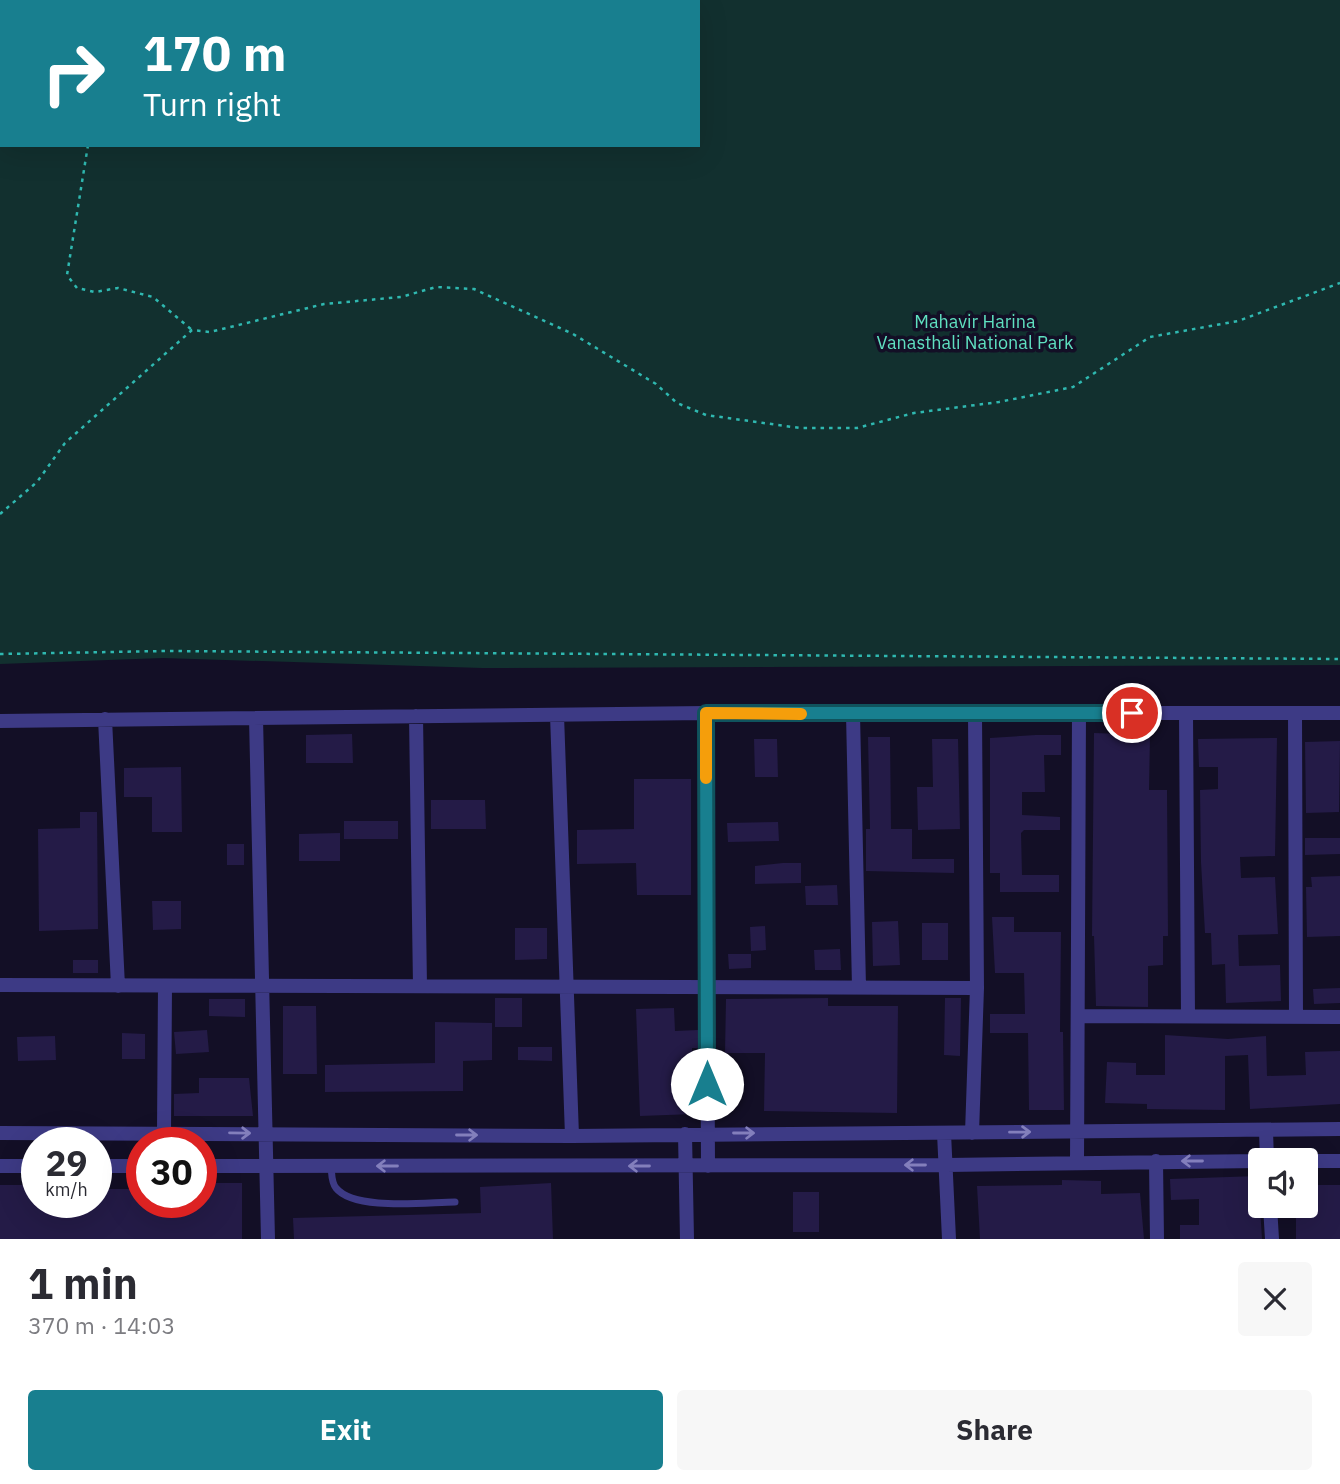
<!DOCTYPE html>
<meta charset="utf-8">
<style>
body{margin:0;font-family:"IBM Plex Sans",sans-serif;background:#f7f7f7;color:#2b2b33;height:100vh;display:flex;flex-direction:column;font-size:26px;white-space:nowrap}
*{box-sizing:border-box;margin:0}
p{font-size:23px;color:#7c7c81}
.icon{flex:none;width:38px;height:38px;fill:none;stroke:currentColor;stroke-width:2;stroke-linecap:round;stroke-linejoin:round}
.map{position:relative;height:1239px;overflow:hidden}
.details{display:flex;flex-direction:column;background:#fff;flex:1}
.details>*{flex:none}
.banner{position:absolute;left:0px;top:0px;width:700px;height:147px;box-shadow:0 7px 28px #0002;background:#187f8f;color:#fff;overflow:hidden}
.tools{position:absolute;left:1248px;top:1148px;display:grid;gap:14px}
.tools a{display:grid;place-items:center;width:70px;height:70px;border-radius:7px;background:#fff;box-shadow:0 7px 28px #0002;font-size:35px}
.speed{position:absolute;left:21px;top:1127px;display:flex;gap:14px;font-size:35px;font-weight:700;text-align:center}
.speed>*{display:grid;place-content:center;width:91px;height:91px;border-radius:50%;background:#fff;box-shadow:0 7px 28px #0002;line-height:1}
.speed small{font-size:18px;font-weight:400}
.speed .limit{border:10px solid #d22;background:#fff;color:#111}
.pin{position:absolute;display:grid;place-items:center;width:60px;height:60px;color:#fff;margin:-30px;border:4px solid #fff;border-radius:50%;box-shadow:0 2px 7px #0007}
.me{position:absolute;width:77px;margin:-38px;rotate:0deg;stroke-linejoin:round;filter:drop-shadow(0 0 5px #0008)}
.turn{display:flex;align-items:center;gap:24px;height:147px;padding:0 28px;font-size:32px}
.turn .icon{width:91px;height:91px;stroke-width:2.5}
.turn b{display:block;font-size:49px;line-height:60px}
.round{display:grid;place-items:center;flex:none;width:74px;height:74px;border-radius:7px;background:#f7f7f7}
.headline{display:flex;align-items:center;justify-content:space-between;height:119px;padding:0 28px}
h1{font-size:42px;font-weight:700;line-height:52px}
.button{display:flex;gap:14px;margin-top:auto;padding:14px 28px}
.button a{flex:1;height:80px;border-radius:7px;background:#187f8f;color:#fff;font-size:28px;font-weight:700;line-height:80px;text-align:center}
.button a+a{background:#f7f7f7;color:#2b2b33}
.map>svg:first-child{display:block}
.green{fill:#12302f;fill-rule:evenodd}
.building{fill:#241b47}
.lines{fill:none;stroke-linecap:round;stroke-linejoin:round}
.path{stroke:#2fb8b0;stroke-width:2.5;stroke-dasharray:3.5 5;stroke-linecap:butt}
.lane{stroke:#3d3a85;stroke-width:7}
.street{stroke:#3d3a85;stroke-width:14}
.oneway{stroke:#837fbc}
.route-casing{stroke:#10535d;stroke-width:18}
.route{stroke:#187f8f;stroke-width:12}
.slow{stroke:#f59e0b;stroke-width:12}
.labels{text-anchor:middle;stroke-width:7;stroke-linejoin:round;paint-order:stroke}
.park-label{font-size:18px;fill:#5fe0c0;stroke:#130f26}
</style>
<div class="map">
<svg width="1340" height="1239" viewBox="0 0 1340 1239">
<rect width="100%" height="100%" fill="#130f26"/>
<path class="green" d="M0,0H1340V665L482,668L163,658L0,664ZM2,2H698V145H2Z"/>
<path class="building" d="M1094,733L1150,735L1149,790H1167L1168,936H1163V965L1148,966V1007L1096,1006L1094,936H1092Z
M352,734L353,763H306V735Z
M1036,735H1061V755H1044L1045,792H1022V815L1060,817V830H1024L1021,833L1022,875H1059V892H1000V873H990V738Z
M868,737H890L891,829H912V859H954V873L866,871V829H870Z
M1277,738L1275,856L1240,857L1241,878L1275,877L1278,934L1238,935L1239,966L1280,965L1281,1001L1226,1003L1225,964L1212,965L1211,933H1205L1201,862L1200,790L1218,789V767H1199L1198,739Z
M754,739H777L778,777H755Z
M932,739H958L960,829L918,830L917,787H933Z
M1340,741L1339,812L1306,813L1305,742Z
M181,767L182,832H152V797H124V768Z
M634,779H691V895H637L636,863L577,864V830L634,829Z
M431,800H485L486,829H431Z
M80,812H97L98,929L39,931L38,829L80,828Z
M344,821H398V839H344Z
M778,822L779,841L728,842L727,823Z
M340,833V861H299V834Z
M1305,838H1340V854L1305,855Z
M227,844H244V865H227Z
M783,863H801V883L755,884V866Z
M1340,876V936L1307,937L1306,887H1312L1311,877Z
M837,885L838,905H806L805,886Z
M152,901H181V929L153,930Z
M992,917H1014V932H1061L1060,1032H1063L1064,1110H1029L1028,1033H990V1014H1025L1024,973H995Z
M898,921L900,965L873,966L872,922Z
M922,923H948V960H922Z
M765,926L766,950L751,951L750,927Z
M515,928H547V959L515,960Z
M840,949L841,970H815L814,950Z
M728,954H751V968L729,969Z
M73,960H98V973H73Z
M1340,988V1003L1314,1004L1313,989Z
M495,998H522V1027H495Z
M828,998V1006H898L897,1113L764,1111L765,1053H725L726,999Z
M945,998H961L960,1056L944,1055Z
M209,999H245V1017L209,1016Z
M283,1006H316L317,1074H283Z
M674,1008L675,1031L698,1030V1048H692L694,1114L640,1116L636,1009Z
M435,1022L492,1023V1060L463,1061V1091L325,1092V1065L435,1063Z
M207,1030L209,1052L176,1054L174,1032Z
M122,1033L145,1034V1059H122Z
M1165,1035L1228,1039L1266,1036L1267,1076L1306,1075L1305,1052L1340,1051V1104L1250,1109L1248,1055L1225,1056V1110L1147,1109V1104L1105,1103L1107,1062L1136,1063V1075H1165Z
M55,1036L56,1060L18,1061L17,1037Z
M518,1047H552V1061L518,1060Z
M199,1078H249L253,1116H174V1094L199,1093Z
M1258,1176L1262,1239H1180V1225H1199V1199L1171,1200L1170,1179Z
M1062,1180L1101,1181V1194L1140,1193L1144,1239H980L977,1186L1062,1185Z
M201,1183H242V1239H0V1185H37V1202H96V1189H138L137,1202H201Z
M551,1183L553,1239H294L293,1218L481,1213L480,1187Z
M1306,1185H1340V1239H1296V1206H1306Z
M793,1192H819V1232H793Z"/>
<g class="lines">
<path class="path" d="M63,0V2
M88,145L67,275L77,288L95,292L118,288L153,297L192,330
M0,514L37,482L65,443L192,330L210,332L324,304L401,297L436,287L474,289L573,334L656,384L677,403L706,415L800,428H857L914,413L999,402L1073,387L1150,337L1238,321L1340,283
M0,654L165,651L1340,659"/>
<path class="lane" d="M331,1166C332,1174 331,1182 336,1188C354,1211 427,1202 455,1202"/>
<path class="street" d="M706,713L708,1166
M1186,713L1188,1016
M1295,713L1296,1017
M853,714L859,987
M557,715L572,1136
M416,716L420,986
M256,718L268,1239
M105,719L118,986
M0,721L706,713H1340
M0,985L977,988
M1078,1016L1340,1017
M1266,1131L1267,1160
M164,1132L165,986
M0,1133L572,1136L1340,1129
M944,1133L949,1239
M972,1133L977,988L975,714
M685,1134L687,1239
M1156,1161L1157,1239
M1306,1161H1340
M1077,1163L1079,712
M0,1166H37
M96,1166H142
M201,1166L947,1165L1260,1161
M1270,1206L1272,1239"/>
</g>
<defs><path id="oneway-shaft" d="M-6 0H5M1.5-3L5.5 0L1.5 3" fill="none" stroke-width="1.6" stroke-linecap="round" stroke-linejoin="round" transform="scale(1.75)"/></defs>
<g class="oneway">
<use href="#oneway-shaft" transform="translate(1020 1132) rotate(-1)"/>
<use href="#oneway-shaft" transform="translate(240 1133) rotate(1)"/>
<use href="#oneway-shaft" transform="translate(744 1133)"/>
<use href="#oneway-shaft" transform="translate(467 1135)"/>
<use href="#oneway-shaft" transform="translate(1192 1161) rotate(180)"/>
<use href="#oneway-shaft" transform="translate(915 1165) rotate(180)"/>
<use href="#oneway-shaft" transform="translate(387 1166) rotate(180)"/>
<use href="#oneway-shaft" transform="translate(639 1166) rotate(180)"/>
</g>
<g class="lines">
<defs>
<path id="route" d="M707,1084L706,713H1132"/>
</defs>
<use href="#route" class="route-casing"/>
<use href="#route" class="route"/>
<path class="slow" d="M706,778V713L801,714"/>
</g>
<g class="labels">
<g class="park-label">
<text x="975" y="328">Mahavir Harina<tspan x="975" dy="21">Vanasthali National Park</tspan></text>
</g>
</g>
</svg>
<div class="tools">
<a><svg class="icon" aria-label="sound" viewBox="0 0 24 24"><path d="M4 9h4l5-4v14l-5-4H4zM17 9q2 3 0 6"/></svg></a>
</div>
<div class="speed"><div>29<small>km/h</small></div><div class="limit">30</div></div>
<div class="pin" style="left:1132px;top:713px;background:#d93025"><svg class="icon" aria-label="arrive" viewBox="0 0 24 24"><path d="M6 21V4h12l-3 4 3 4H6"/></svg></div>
<svg class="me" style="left:707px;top:1084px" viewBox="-20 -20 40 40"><circle r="19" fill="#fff"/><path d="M0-13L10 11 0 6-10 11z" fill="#187f8f"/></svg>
<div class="banner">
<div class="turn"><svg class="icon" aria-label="right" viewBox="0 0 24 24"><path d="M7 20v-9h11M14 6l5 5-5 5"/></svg><div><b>170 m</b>Turn right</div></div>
</div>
</div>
<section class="details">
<div class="headline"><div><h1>1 min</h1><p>370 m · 14:03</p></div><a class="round"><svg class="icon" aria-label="close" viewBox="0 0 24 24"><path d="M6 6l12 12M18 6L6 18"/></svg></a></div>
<div class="button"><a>Exit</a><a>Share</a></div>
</section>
